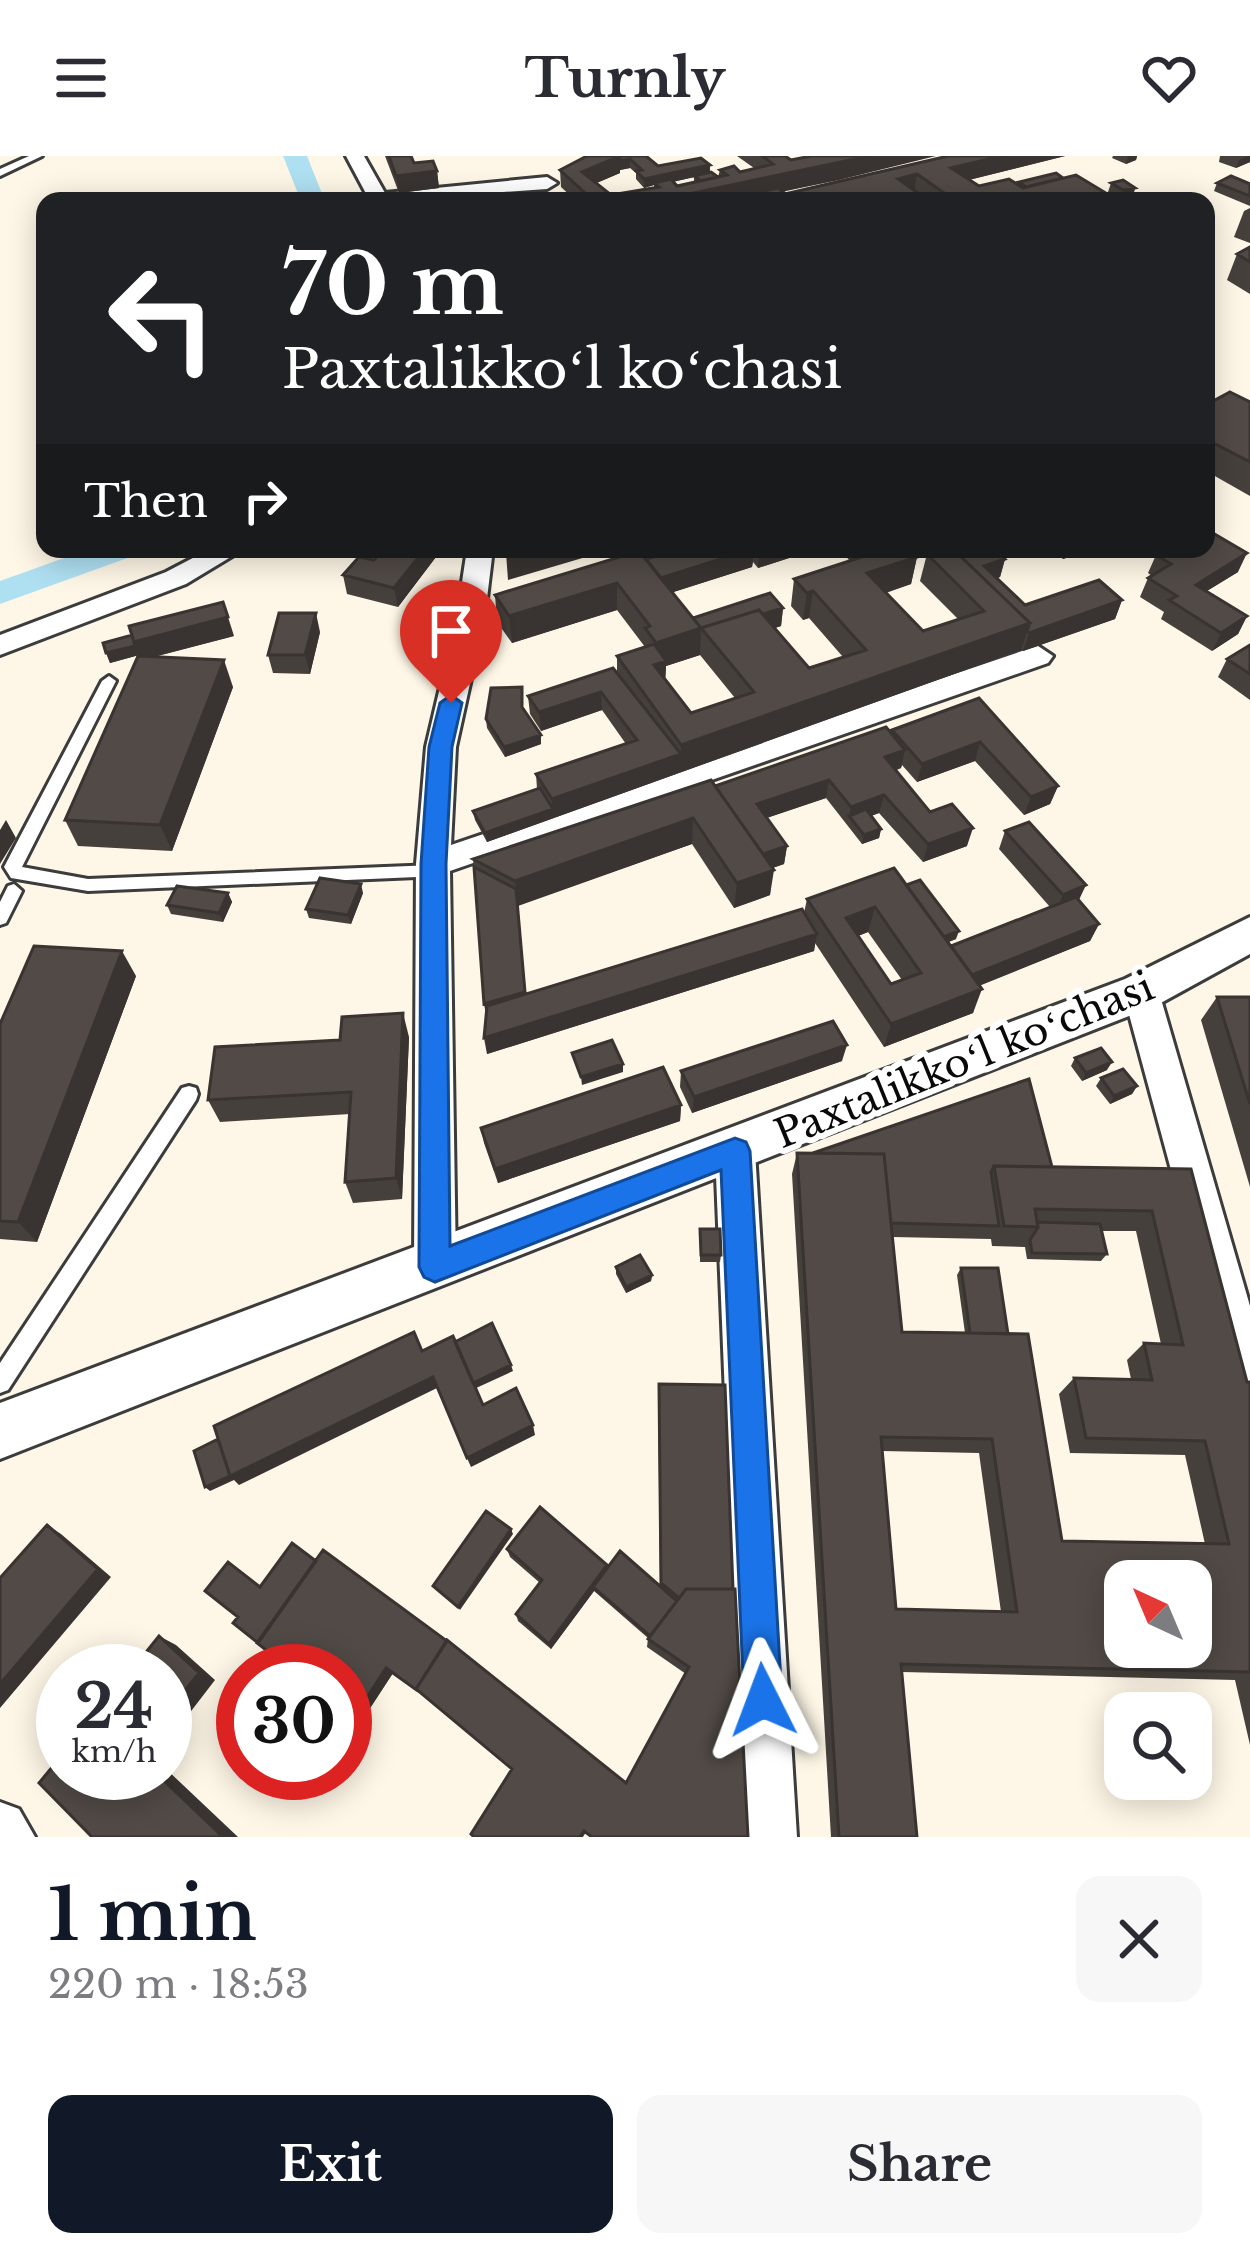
<!DOCTYPE html>
<meta charset="utf-8">
<style>
body{margin:0;font-family:"Libre Baskerville",serif;background:#f7f7f7;color:#2b2b33;height:100vh;display:flex;flex-direction:column;font-size:45px;white-space:nowrap}
*{box-sizing:border-box;margin:0}
p{font-size:39px;color:#7c7c81}
.icon{flex:none;width:66px;height:66px;fill:none;stroke:currentColor;stroke-width:2;stroke-linecap:round;stroke-linejoin:round}
.map{position:relative;height:1681px;overflow:hidden}
.side{display:flex;flex-direction:column;background:#fff;flex:1}
.side>*{flex:none}
.guide{position:absolute;left:36px;top:36px;width:1179px;height:366px;border-radius:24px;box-shadow:0 6px 30px #0003;background:#202124;color:#fff;overflow:hidden}
.needle{width:78px;rotate:316deg}
.buttons{position:absolute;left:1104px;top:1404px;display:grid;gap:24px}
.buttons a{display:grid;place-items:center;width:108px;height:108px;border-radius:24px;background:#fff;box-shadow:0 6px 30px #0003;font-size:60px}
.speed{position:absolute;left:36px;top:1488px;display:flex;gap:24px;font-size:60px;font-weight:700;text-align:center}
.speed>*{display:grid;place-content:center;width:156px;height:156px;border-radius:50%;background:#fff;box-shadow:0 6px 30px #0003;line-height:1}
.speed small{font-size:30px;font-weight:400}
.speed .limit{border:18px solid #d22;background:#fff;color:#111}
.pin{position:absolute;display:grid;place-items:center;width:102px;height:102px;color:#fff;margin:-123px -51px;border-radius:50% 50% 50% 0;rotate:-45deg;box-shadow:0 0 12px #0007}
.pin .icon{rotate:45deg}
.me{position:absolute;width:132px;margin:-66px;rotate:357deg;stroke-linejoin:round;filter:drop-shadow(0 0 9px #0008)}
.turn{display:flex;align-items:center;gap:42px;height:252px;padding:0 48px;font-size:54px}
.turn .icon{width:156px;height:156px;stroke-width:2.5}
.turn b{display:block;font-size:84px;line-height:102px}
.then{display:flex;align-items:center;height:114px;padding:0 48px;background:#0003;gap:24px;font-size:45px}
.round{display:grid;place-items:center;flex:none;width:126px;height:126px;border-radius:24px;background:#f7f7f7}
.head{display:flex;align-items:center;justify-content:space-between;height:204px;padding:0 48px}
h1{font-size:72px;font-weight:800;line-height:90px;color:#111827}
.button{display:flex;gap:24px;margin-top:auto;padding:24px 48px}
.button a{flex:1;height:138px;border-radius:24px;background:#111827;color:#fff;font-size:48px;font-weight:800;line-height:138px;text-align:center}
.button a+a{background:#f7f7f7;color:#2b2b33}
header{display:flex;justify-content:space-between;align-items:center;height:156px;padding:0 48px;background:#fff;font-size:54px;font-weight:800}
.map>svg:first-child{display:block}
.lines{fill:none;stroke-linecap:round;stroke-linejoin:round}
.canal{fill:#afe0f2;fill-rule:evenodd}
.service-casing{stroke:#3c3c3c;stroke-width:6}
.minor-casing{stroke:#3c3c3c;stroke-width:6}
.tertiary-casing{stroke:#3c3c3c;stroke-width:6}
.service{fill:#fff;fill-rule:evenodd}
.minor{fill:#fff;fill-rule:evenodd}
.tertiary{fill:#fff;fill-rule:evenodd}
.wall{fill:#46403c;fill-rule:evenodd}
.shaded-wall{fill:#393431}
.building{fill:#514a46;stroke:#393431;stroke-width:3;fill-rule:evenodd}
.route{fill:#1a73e8;stroke:#114b97;stroke-width:3}
.labels{text-anchor:middle;stroke-width:12;stroke-linejoin:round;paint-order:stroke}
.street-label{font-size:39px;fill:#090909;stroke:#fff}
</style>
<header><svg class="icon" aria-label="menu" viewBox="0 0 24 24"><path d="M4 6h16M4 12h16M4 18h16"/></svg>Turnly<svg class="icon" aria-label="heart" viewBox="0 0 24 24"><path d="M12 20l-8-8c-3-5 5-10 8-4 3-6 11-1 8 4z"/></svg></header>
<div class="map">
<svg width="1250" height="1681" viewBox="0 0 1250 1681">
<rect width="100%" height="100%" fill="#fef7e7"/>
<g class="lines">
<path class="canal" d="M283,0H307L325,45H301Z
M89,393H138L133,400L0,448V425Z"/>
<defs>
<path id="service" d="M29,0H42L0,20V13Z
M109,520L116,525L22,711L88,723L434,709L442,715L440,720L88,735L11,722L4,711L102,525Z
M14,728L22,735L6,767L0,769V746L8,730Z
M189,930L196,932L198,938L196,944L8,1234L0,1237V1207L182,932Z"/>
<path id="minor" d="M346,0H364L385,37L547,21L557,27L547,33L370,45Z
M210,393H244L186,428L0,499V479L166,416Z
M467,393H493L485,459L456,591L451,689L1028,493L1038,490L1053,500L1048,507L450,715L456,1111L450,1125L435,1131L420,1125L414,1111L416,708L426,591L457,459Z
M1141,821L1154,826L1159,836L1250,1150V1247L1235,1240L1228,1225L1123,836L1128,826Z
M735,978L749,983L755,995L797,1681H743L715,995L721,983Z
M0,1646L19,1653L35,1681H0Z"/>
<path id="tertiary" d="M1250,761V798L1157,849L0,1303V1247L1125,823Z"/>
</defs>
<use href="#service" class="service-casing"/>
<use href="#minor" class="minor-casing"/>
<use href="#tertiary" class="tertiary-casing"/>
<use href="#service" class="service"/>
<use href="#minor" class="minor"/>
<use href="#tertiary" class="tertiary"/>
</g>
<path class="wall" d="M385,0H411L414,7L437,15L439,32L399,37Z
M646,0L658,10L710,9V16L718,21L720,14L740,16L754,12L737,0H785L791,4L843,23L783,35L785,38L948,0H1065L969,24L979,30L1018,29L1019,26L1063,22L1119,45H576L561,31L560,14ZM630,12L636,17V23L644,32L654,29V32L611,39L596,27L620,17V14ZM694,21V26L677,30L673,26Z
M1113,0H1137L1136,4L1126,8L1112,2Z
M1220,0H1250V6L1236,12L1219,6Z
M1111,27L1135,32L1133,40L1121,43L1108,36Z
M1217,27L1250,28V50L1214,35Z
M1250,52V87L1234,81L1244,55Z
M1250,91V138L1227,124L1237,98Z
M1250,246V340L1206,315V249Z
M442,393L398,451L347,438L343,419L374,404Z
M680,393H817L758,412L753,406L752,411L673,436L693,462L783,452L781,470L775,472L809,512L843,501L809,462L803,464L791,450L794,423L850,405L839,393H909L917,401L911,428L886,437L923,475L958,463L920,425L927,398L956,396L1005,403L1000,421L997,422L1025,449L1122,444L1115,463L1023,495L1021,494L487,686L475,664L473,655L537,633L536,618L626,588L602,554L541,575L530,558L528,540L617,517V500L645,491L617,454L512,487L497,466L495,439L646,403ZM700,499L735,542L691,557L665,523L666,510Z
M1051,393H1092L1063,403Z
M1156,399L1238,416L1207,435L1247,460L1238,478L1212,495L1161,463L1164,456L1140,441L1148,422L1152,420L1148,417Z
M320,476L310,518L273,517L268,499Z
M234,480L154,501L233,531L172,695L78,690L65,664L139,499L110,507L103,487Z
M1250,489V544L1218,521L1227,503Z
M979,542L1058,630L1050,648L1024,659L975,605L917,626L902,609L901,612L896,614L930,656L967,690L923,706L879,657L871,660L881,673L879,682L862,688L826,642L767,662L787,690L784,708L772,712L770,739L734,752L692,688L518,749L525,838L804,757L807,743L906,729L956,783L948,786L951,790L1050,751L999,693L1005,675L1079,744L1099,768L1090,785L980,829L973,857L884,891L815,787L814,795L487,898L486,862L473,703L891,577L892,574ZM868,776L902,824L891,828L858,780Z
M523,552L541,579V588L505,601L487,572L486,563Z
M228,737L232,746L223,766L171,758L167,749Z
M363,737L351,768L309,762L306,753Z
M136,820L37,1086L0,1083V868Z
M1217,841H1250V1031L1201,864Z
M409,881L402,1043L353,1047L345,1026L350,958L220,966L208,944Z
M1075,902L1107,914L1082,925L1071,910Z
M842,905L692,957L680,931L681,915Z
M1101,922L1137,930L1132,938L1110,948L1096,930Z
M681,949L680,965L498,1027L484,987L481,972Z
M797,997L1052,1011L1191,1013L1247,1226H1250V1589L1235,1524L902,1516L917,1681H831L792,1018ZM1102,1075H1136L1161,1188L1144,1187L1127,1204L1131,1223L1074,1222L1059,1238L1070,1297L1185,1299L1205,1388L1062,1385L1008,1178L961,1112L957,1119L965,1177L902,1176L893,1081L991,1083L992,1090L1025,1091L1027,1103L1101,1105L1107,1098ZM882,1295L979,1297L1001,1456L896,1453Z
M700,1073L721,1099L720,1106H700Z
M616,1111L652,1119L651,1125L626,1137L616,1118Z
M658,1239L733,1433L748,1681L586,1676L583,1681H474L512,1613L424,1540L393,1517L361,1566L238,1461L260,1431L626,1627L686,1518L647,1491L648,1482L594,1435L551,1493L518,1465L516,1458L540,1427L510,1401L507,1393L607,1409V1412L660,1430Z"/>
<path class="shaded-wall" d="M614,0L630,3V12L620,14V17L583,33L582,16Z
M869,0H936L843,23L738,45H684V39Z
M1002,0H1065L948,29L951,12Z
M1128,0H1137L1136,4L1126,8Z
M1247,0H1250V6L1236,12L1239,4Z
M710,9L709,18L657,29L654,27V29L644,32V23Z
M437,15L439,32L399,37L396,20Z
M917,18L914,36L898,23Z
M1135,32L1133,40L1121,43L1123,34Z
M872,38L871,45H842Z
M1044,38L1043,45H1014Z
M425,393H442L398,451L394,432Z
M521,393H613L508,424L506,397Z
M754,393L752,411L655,442V423Z
M759,393H817L758,412Z
M1066,393H1092L1063,403Z
M1247,397L1238,416L1187,447L1196,429Z
M917,401L911,428L862,444L867,417Z
M1005,403L1000,421L978,429L984,410Z
M617,427V454L512,487L509,460Z
M813,435L809,462L803,464L807,437Z
M1122,444L1115,463L1023,495L1029,477Z
M783,452L781,470L717,491L706,477Z
M316,457L320,476L310,518L305,499Z
M1247,460L1238,478L1212,495L1221,477Z
M228,461L234,480L141,504L139,499L110,507L106,497L134,486Z
M1030,467L1021,494L487,686L485,677L552,653V643L681,598V589Z
M701,472L700,499L666,510L665,532L654,535L656,487Z
M224,504L233,531L172,695L160,669Z
M601,536L602,554L541,575L539,556Z
M541,579V588L505,601L504,591Z
M980,586L975,605L917,626L922,608Z
M905,594L901,612L881,620L885,601Z
M829,624L826,642L754,666L757,648Z
M1058,630L1050,648L1024,659L1031,641Z
M884,639L879,657L854,666L849,660L847,669L851,651Z
M693,662L692,688L518,750L515,725Z
M6,664L16,682L0,708V674Z
M973,672L967,690L923,706L928,688Z
M881,673L879,682L862,688L864,679Z
M787,690L784,708L756,718L758,700Z
M774,714L770,739L734,752L737,727Z
M361,728L363,737L351,768L348,759Z
M1086,729L1078,746L1055,757L1063,739Z
M516,733L527,852L487,864L484,848Z
M228,737L232,746L223,766L219,757Z
M875,751L868,776L840,787L846,762Z
M1099,768L1090,785L964,836L971,819Z
M959,775L956,783L929,794L932,785Z
M817,778L814,795L487,898L484,882Z
M122,795L136,820L37,1086L18,1066Z
M982,833L973,857L884,891L891,868Z
M403,857L409,881L402,1043L396,1022Z
M847,889L842,905L692,957L694,941Z
M1112,906L1107,914L1082,925L1086,917Z
M623,908V916L582,929L581,921Z
M1137,930L1132,938L1110,948L1114,940Z
M681,949L680,965L498,1027L495,1013Z
M652,1119L651,1125L626,1137V1131Z
M511,1209L513,1215L474,1233L472,1228Z
M433,1221L437,1232L239,1329L234,1324L210,1335L205,1331Z
M533,1269L535,1279L471,1311L467,1302Z
M47,1369L61,1378L111,1421L0,1552V1528Z
M511,1373L513,1378L460,1454L458,1451Z
M607,1409V1417L593,1431L594,1435L551,1493L549,1488Z
M159,1480L176,1489L215,1524L165,1589V1560Z
M386,1512L393,1517L361,1566L354,1562Z
M165,1612L238,1681H223L156,1617H165Z"/>
<path class="building" d="M389,0H411L414,7L433,5L437,15L396,20Z
M587,0H620L582,16L611,39L659,31L654,27L671,23L677,30L727,19L720,14L734,10L740,16L773,8L762,0H785L791,4L811,0H869L684,39L691,45H664L662,43L652,45H594L560,14Z
M620,0H646L658,10L701,2L710,9L644,23L636,15L642,14L630,3L620,5Z
M948,0H1002L951,12L979,30L1009,23L1023,32L1076,19L1119,45H1056L1044,38L1014,45H881L872,38L842,45H795L785,38ZM917,18L947,39L928,44L898,23Z
M711,16L718,21L701,25L694,20Z
M1056,17L1063,22L1026,31L1019,26Z
M1231,20L1250,28V40L1217,27Z
M1123,24L1135,32L1123,34L1111,27Z
M778,32L795,45H719Z
M1250,91V106L1237,98Z
M1230,236L1250,246V306L1206,283V249Z
M1206,373L1247,397L1196,429L1247,460L1221,477L1169,444L1177,440L1148,422L1171,408L1156,399L1166,393H1206Z
M383,393H425L394,432L343,419L359,401L374,404Z
M680,393H752L661,422L646,403Z
M870,393H909L917,401L867,417L923,475L984,455L927,398L942,393H953L1030,467L681,589L617,500L654,488L666,505L654,509L691,557L754,536L701,472L759,454L809,512L866,494L813,435L807,437L794,423L874,397Z
M965,393H995L1005,403L984,410L1025,449L1099,424L1122,444L1029,477L1027,475L1030,467L956,396Z
M639,395L701,472L656,487L645,472L650,470L617,427L509,460L495,439Z
M770,437L783,452L763,458L759,454L701,472L693,462Z
M223,446L228,461L134,486L129,470Z
M279,457H316L305,499H268Z
M132,479L135,490L106,497L103,487Z
M1250,489V518L1227,503Z
M138,500L224,504L160,669L65,664Z
M613,512L681,598L552,643L536,618L637,584L601,536L539,556L528,540Z
M522,531V551L541,579L504,591L486,563L491,532Z
M979,542L1058,630L1031,641L980,586L922,608L892,574Z
M886,571L905,594L885,601L930,656L952,648L973,672L928,688L884,639L851,651L829,624L757,648L787,690L763,698L715,630Z
M711,624L774,714L737,727L693,662L515,725L473,703Z
M540,632L553,653L485,677L473,655Z
M866,653L881,673L864,679L849,660Z
M1029,666L1086,729L1063,739L1005,675Z
M474,711L516,733L525,836L484,848Z
M894,712L982,833L891,868L807,743ZM875,751L921,817L891,828L846,762Z
M320,722L361,728L348,759L306,753Z
M920,724L959,775L944,781L906,729Z
M177,730L228,737L219,757L167,749Z
M1076,741L1099,768L972,819L951,790Z
M802,753L817,778L484,882L487,850Z
M34,790L122,795L18,1066L0,1065V868Z
M1217,841H1250V948Z
M403,857L396,1022L345,1026L351,936L208,944L215,891L340,884L342,861Z
M833,865L847,889L694,941L681,915Z
M612,884L623,908L581,921L572,897Z
M1101,892L1112,906L1086,917L1075,902Z
M663,911L681,949L495,1013L481,972Z
M1123,913L1137,930L1114,940L1101,922Z
M1029,923L1052,1011L994,1010L991,1016L999,1070L891,1067L884,998L813,997Z
M797,997L884,998L902,1176L1028,1178L1062,1385L1229,1388L1205,1285L1086,1282L1074,1222L1152,1224L1144,1187L1183,1189L1152,1055L1035,1053L1038,1071L1004,1070L994,1010L1191,1013L1247,1226H1250V1516L901,1508L917,1681H839ZM881,1281L992,1283L1017,1456L896,1453ZM1125,1425H1191V1491H1125Z
M1037,1066L1100,1068L1107,1098L1032,1097L1030,1084L1038,1071Z
M700,1073H720L721,1099H701Z
M640,1099L652,1119L626,1131L616,1111Z
M961,1112H998L1008,1178L970,1177Z
M492,1167L511,1209L473,1227L455,1186Z
M414,1176L422,1195L453,1180L483,1249L516,1232L533,1269L467,1302L433,1221L230,1320L214,1270Z
M659,1228L725,1229L733,1433H686L679,1442L661,1427Z
M218,1283L230,1320L205,1331L194,1295Z
M540,1351L607,1409L549,1488L516,1458L542,1424L507,1393Z
M486,1355L511,1373L458,1451L433,1430Z
M47,1369L98,1413L0,1528V1422Z
M292,1387L316,1405L258,1487L233,1467L238,1461L205,1435L228,1406L260,1431Z
M323,1394L447,1485L416,1533L418,1535L386,1512L354,1562L345,1555V1515H293L257,1487Z
M620,1395L677,1445L650,1480L593,1431Z
M686,1433H735L748,1681H592L584,1675L580,1681H474L471,1678L512,1613L416,1533L447,1484L626,1627L689,1511L648,1483Z
M159,1480L199,1517L165,1560V1515H131Z
M63,1598V1617H156L223,1681H92L39,1627Z"/>
<path class="route" d="M451,539L462,547L452,591L446,708L450,1090L735,982L746,986L750,995L782,1544L777,1557L763,1563L750,1557L744,1544L721,1014L435,1126L424,1121L419,1111L421,708L429,591L440,547Z"/>
<g class="labels">
<g class="street-label">
<text transform="translate(964 904) rotate(-22)" y="14">Paxtalikkoʻl koʻchasi</text>
</g>
</g>
</svg>
<div class="buttons">
<a><svg class="needle" viewBox="-14 -14 28 28"><path d="M0-13l5 13h-10z" fill="#e53935"/><path d="M0 13l5-13h-10z" fill="#7c7c81"/></svg></a>
<a><svg class="icon" aria-label="search" viewBox="0 0 24 24"><circle cx="10" cy="10" r="6"/><path d="M15 15l6 6"/></svg></a>
</div>
<div class="speed"><div>24<small>km/h</small></div><div class="limit">30</div></div>
<div class="pin" style="left:451px;top:547px;background:#d93025"><svg class="icon" aria-label="arrive" viewBox="0 0 24 24"><path d="M6 21V4h12l-3 4 3 4H6"/></svg></div>
<svg class="me" style="left:763px;top:1544px" viewBox="-20 -20 40 40"><path d="M0-17L14 15 0 8-14 15z" fill="#1a73e8" stroke="#fff" stroke-width="4"/></svg>
<div class="guide">
<div class="turn"><svg class="icon" aria-label="left" viewBox="0 0 24 24"><path d="M17 20v-9H6M10 6l-5 5 5 5"/></svg><div><b>70 m</b>Paxtalikkoʻl koʻchasi</div></div>
<div class="then">Then<svg class="icon" aria-label="right" viewBox="0 0 24 24"><path d="M7 20v-9h11M14 6l5 5-5 5"/></svg></div>
</div>
</div>
<section class="side">
<div class="head"><div><h1>1 min</h1><p>220 m · 18:53</p></div><a class="round"><svg class="icon" aria-label="close" viewBox="0 0 24 24"><path d="M6 6l12 12M18 6L6 18"/></svg></a></div>
<div class="button"><a>Exit</a><a>Share</a></div>
</section>
